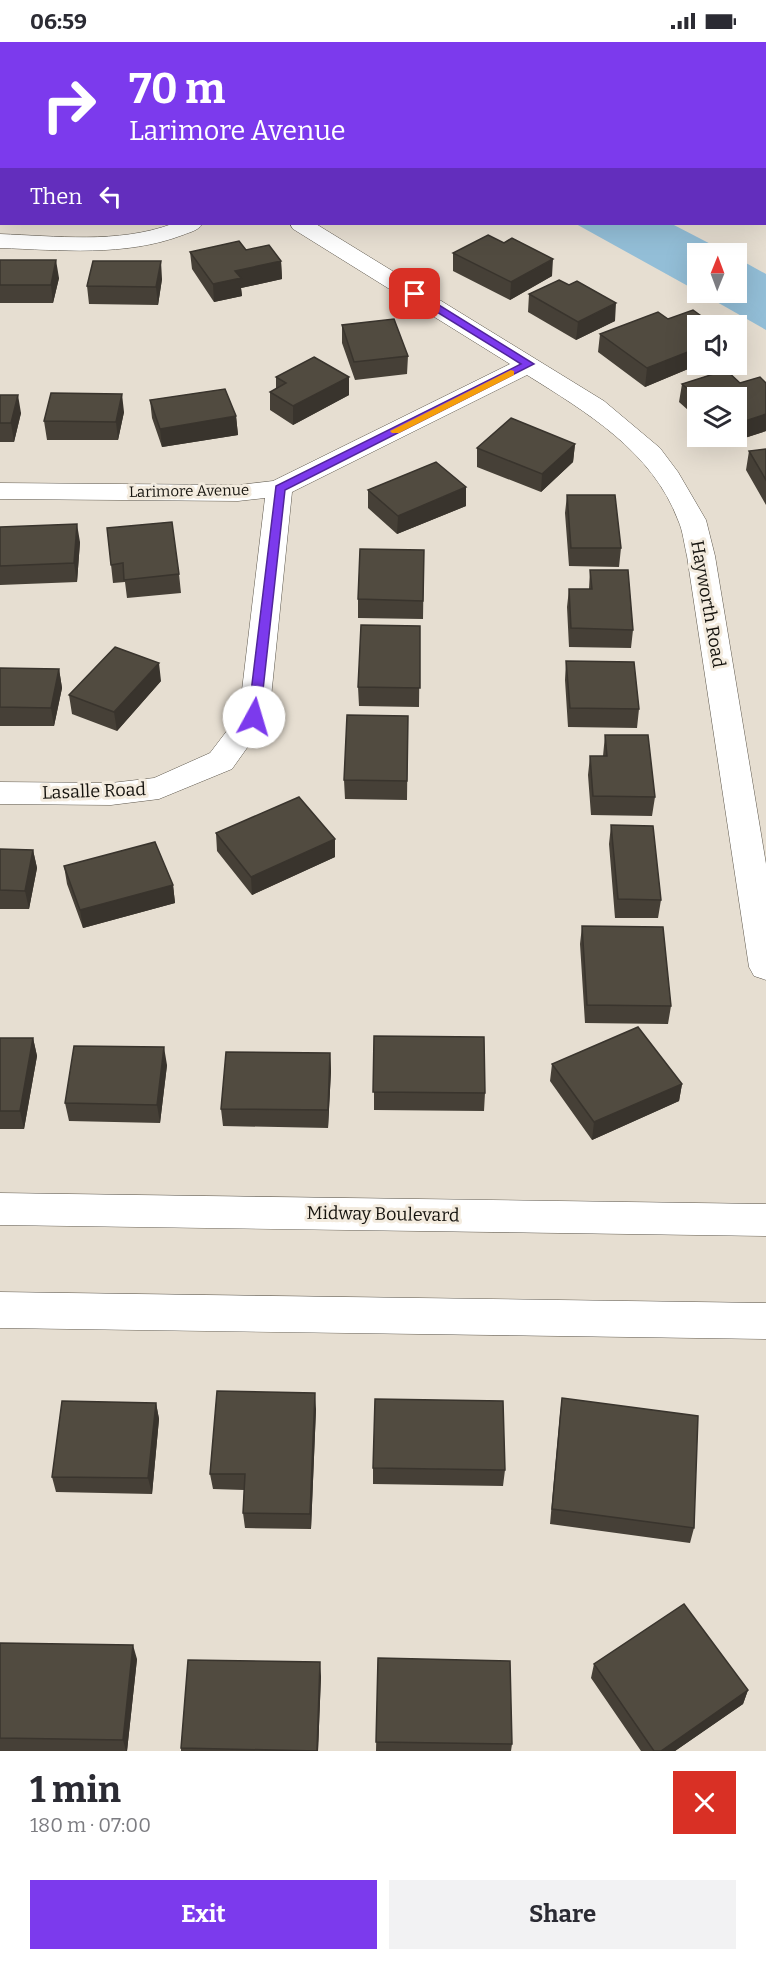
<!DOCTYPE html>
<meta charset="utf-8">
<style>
body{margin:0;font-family:Bitter,serif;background:#f2f2f3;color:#2b2b33;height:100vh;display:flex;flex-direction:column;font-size:22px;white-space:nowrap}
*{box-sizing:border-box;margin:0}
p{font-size:20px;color:#7c7c81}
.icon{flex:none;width:33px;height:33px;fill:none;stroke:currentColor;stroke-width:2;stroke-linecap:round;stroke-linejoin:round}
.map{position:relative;height:1709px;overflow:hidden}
.panel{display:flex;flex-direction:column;background:#fff;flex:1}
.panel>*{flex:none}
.hud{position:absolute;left:0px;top:0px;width:766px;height:183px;box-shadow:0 6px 24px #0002;background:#7c3aed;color:#fff;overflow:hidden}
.needle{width:39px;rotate:1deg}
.controls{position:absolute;left:687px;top:201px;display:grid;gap:12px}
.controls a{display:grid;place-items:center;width:60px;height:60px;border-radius:0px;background:#fff;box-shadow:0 6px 24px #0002;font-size:30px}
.pin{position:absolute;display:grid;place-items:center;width:51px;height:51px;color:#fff;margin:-26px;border-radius:12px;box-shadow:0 3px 9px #0006}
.me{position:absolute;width:66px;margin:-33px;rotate:6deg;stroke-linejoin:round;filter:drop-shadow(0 0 4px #0008)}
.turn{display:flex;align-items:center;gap:21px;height:126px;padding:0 30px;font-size:27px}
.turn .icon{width:78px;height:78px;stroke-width:2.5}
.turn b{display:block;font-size:42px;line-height:51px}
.then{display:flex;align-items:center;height:57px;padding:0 30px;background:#0003;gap:12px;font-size:22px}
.round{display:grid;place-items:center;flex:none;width:63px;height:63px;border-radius:0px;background:#f2f2f3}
.headline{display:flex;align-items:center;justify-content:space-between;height:102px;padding:0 30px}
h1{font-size:36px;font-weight:700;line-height:45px}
.primary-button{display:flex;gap:12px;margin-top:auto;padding:12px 30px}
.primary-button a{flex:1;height:69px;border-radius:0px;background:#7c3aed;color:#fff;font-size:24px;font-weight:700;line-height:69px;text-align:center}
.primary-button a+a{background:#f2f2f3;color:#2b2b33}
.status{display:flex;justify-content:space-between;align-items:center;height:42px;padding:0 30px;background:#fff;direction:ltr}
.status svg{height:16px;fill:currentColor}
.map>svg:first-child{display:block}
.water{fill:#93bed7}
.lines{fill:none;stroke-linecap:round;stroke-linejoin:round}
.minor-casing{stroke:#5d574c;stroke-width:1}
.tertiary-casing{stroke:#5d574c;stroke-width:1}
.minor{fill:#fff;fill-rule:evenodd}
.tertiary{fill:#fff;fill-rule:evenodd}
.wall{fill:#464037}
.shaded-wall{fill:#39342d}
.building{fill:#514b40;stroke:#39342d;stroke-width:1.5}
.route{fill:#7c3aed;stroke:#51269a;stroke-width:1.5}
.slow{fill:#f59e0b}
.labels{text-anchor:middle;stroke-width:6;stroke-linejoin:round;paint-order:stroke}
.far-street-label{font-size:15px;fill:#15130e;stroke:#f3ebde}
.street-label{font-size:18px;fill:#15130e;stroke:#f3ebde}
</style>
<div class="status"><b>06:59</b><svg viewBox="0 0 49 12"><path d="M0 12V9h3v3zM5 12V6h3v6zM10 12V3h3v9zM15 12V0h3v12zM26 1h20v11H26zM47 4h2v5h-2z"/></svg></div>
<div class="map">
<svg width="766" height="1709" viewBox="0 0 766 1709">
<rect width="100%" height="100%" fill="#e6ded1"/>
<path class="water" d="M576,182H672L728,211L698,212L697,249Z
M737,216L766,232V288L701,251L736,250Z"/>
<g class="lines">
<defs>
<path id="minor" d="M0,0H14L16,2H2V7Z
M563,0H584L586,2H564Z
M661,0H682L659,2Z
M765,87H766V99H765Z
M172,182H202C198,189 190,190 183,193C125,215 60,208 0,206V192C56,194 118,202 172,182Z
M290,182H316L604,359L660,406L678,430L706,478L715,514L766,822V938L754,934L749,925L687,514C684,502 683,489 678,478C652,409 586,370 527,333L292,450L269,675L232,727L159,757L111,763L0,762V740L111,741L154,736L210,711L239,673L265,456L238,459L0,457V441L238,443L273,439L510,322L293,187Z"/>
<path id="tertiary" d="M0,1151L766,1162V1194L0,1183Z
M0,1250L766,1261V1297L0,1286Z"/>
</defs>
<use href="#minor" class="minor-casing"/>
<use href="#tertiary" class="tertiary-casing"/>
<use href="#minor" class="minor"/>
<use href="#tertiary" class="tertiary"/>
</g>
<path class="wall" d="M72,0H133V2H74Z
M455,0H518V2H458Z
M2,126V163H0V127Z
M246,208L281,219L282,237L241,246L242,254L214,260L192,227L190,210Z
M453,211L552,234L510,258L453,229Z
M0,218L59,236L53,261H0Z
M162,237L158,263L89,262L87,244Z
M529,252L615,279L576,298L528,270Z
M668,277L698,322H700L645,345L598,310L600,292Z
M342,283L408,314L407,332L355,338L342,301Z
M726,328L740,341L760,335L766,341V389L726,402L717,394H736V356H698V377L679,360L682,342Z
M276,335H349V353L293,383L270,368V350L276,347Z
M0,353L21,371L14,400H0Z
M150,358L236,374L238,393L162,405L152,376Z
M124,370L118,398H47L44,379Z
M575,402L573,420L541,450L477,425V406Z
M766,407V463L746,428L749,409Z
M368,448L466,464L397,492L368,466Z
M567,453L621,506L619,525L569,524L565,471Z
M0,485L80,500L77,540L0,543Z
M107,486L179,532L181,551L127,556L125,540L113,541Z
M424,508L423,577L358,576V557Z
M590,528L633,588L631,606L569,605L567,565L569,547H589Z
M420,584L419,665L359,664L358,645Z
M566,619L639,667L637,686L568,685L565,638Z
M0,626L59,627L62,646L54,684H0Z
M161,639L117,689L72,672L69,653Z
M408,674L407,758L345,757L344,738Z
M605,693L655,755L652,774L591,773L588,733L590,714H603Z
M611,783L661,858L658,876H615L609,802Z
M216,791L335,797V815L252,853L217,809Z
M0,807L33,808L37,826L29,867H0Z
M64,824L173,843L175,861L83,886L67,842Z
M582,884L671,964L668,982L585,981L580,902Z
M374,994L485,1051L484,1069L374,1068Z
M0,996H33L37,1014L24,1087H0Z
M330,1011L331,1029L328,1086L223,1084L221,1067Z
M552,1022L682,1042L679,1059L592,1098L550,1039Z
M167,1023L160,1081L69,1079L65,1061Z
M562,1356L694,1486L690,1501L550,1482L560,1372Z
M156,1361L159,1377L152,1452L56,1450L52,1435Z
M316,1367L311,1487L245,1486L243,1471L244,1448L213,1447L210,1432Z
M373,1426L505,1428L503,1444L373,1442Z
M0,1601L137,1617L127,1709H0Z
M378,1616L512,1702L511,1709H376Z
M594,1622L748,1648L743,1662L675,1709H641L591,1636Z
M321,1634L318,1709H181V1706Z"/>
<path class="shaded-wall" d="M94,0H133V2H94Z
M495,0H518V2H491Z
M0,55H2V73H0Z
M765,126H766V142H765Z
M553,217L552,234L510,258L511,240Z
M56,218L59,236L53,261L51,243Z
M161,219L162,237L158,263L156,245Z
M281,219L282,237L241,246L242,254L214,260L213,242L235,229Z
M616,261L615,279L576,298L578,280Z
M698,306V322H700L645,345L647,326Z
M349,335V353L293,383V364Z
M122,352L124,370L118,398L116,380Z
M18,353L21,371L14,400L11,381Z
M766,372V389L726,402L727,394H736V382Z
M236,374L238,393L162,405L160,387Z
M575,402L573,420L541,450L542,432Z
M466,445V464L397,492L398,474Z
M77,482L80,500L77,540L74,521Z
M159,621L161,639L117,689L114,670Z
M59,627L62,646L54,684L51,666Z
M335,797V815L252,853L251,835Z
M33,808L37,826L29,867L25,849Z
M173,843L175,861L83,886L80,868Z
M33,996L37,1014L24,1087L20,1069Z
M164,1005L167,1023L160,1081L157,1063Z
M330,1011L331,1029L328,1086V1068Z
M682,1042L679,1059L592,1098L594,1080Z
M315,1351L316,1367L311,1487L310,1472Z
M156,1361L159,1377L152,1452L148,1436Z
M133,1603L137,1617L127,1709H126L123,1698Z
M320,1620L321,1634L318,1709H317Z
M748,1648L743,1662L675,1709H661Z"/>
<path class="building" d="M0,32H2V55H0Z
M0,126H2V146H0Z
M488,193L504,201L512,196L553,217L511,240L453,211Z
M239,199L246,208L269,203L281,219L235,229L241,236L213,242L190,210Z
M0,218H56L51,243H0Z
M93,219H161L156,245L87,244Z
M559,238L569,243L577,239L616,261L578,280L529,252Z
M693,268L715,284H698V306L647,326L600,292L658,270L668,277Z
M394,277L408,314L354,320L342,283Z
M314,315L349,335L293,364L270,350L286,341L276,335Z
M726,328L740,341L760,335L766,341V372L736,382V356H698L682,342Z
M225,347L236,374L160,387L150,358Z
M51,351L122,352L116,380L44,379Z
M0,353H18L11,381H0Z
M511,376L575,402L542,432L477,406Z
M766,407V438L749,409Z
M436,420L466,445L398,474L368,448Z
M567,453H615L621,506H571Z
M172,480L179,532L124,538L123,521L111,523L107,486Z
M77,482L74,521L0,524V485Z
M360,507L424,508L423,559L358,557Z
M590,528H628L633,588L571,586L569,547H592Z
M361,583L420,584V646L358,645Z
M115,605L159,621L114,670L69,653Z
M566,619L634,620L639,667L570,666Z
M0,626L59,627L51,666L0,665Z
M347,673L408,674L407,739L344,738Z
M605,693H648L655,755L593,754L590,714H607Z
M299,755L335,797L251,835L216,791Z
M611,783L653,784L661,858L618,857Z
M155,800L173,843L80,868L64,824Z
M0,807L33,808L25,849L0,848Z
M582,884L663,885L671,964L587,963Z
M638,985L682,1042L594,1080L552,1022Z
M374,994L484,995L485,1051L373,1050Z
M0,996H33L20,1069H0Z
M74,1004L164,1005L157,1063L65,1061Z
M226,1010L330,1011L328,1068L221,1067Z
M217,1349L315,1351L310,1472L243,1471L245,1432H210Z
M562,1356L698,1374L694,1486L552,1467Z
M375,1357L503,1359L505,1428L373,1426Z
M62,1359L156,1361L148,1436L52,1435Z
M684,1562L748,1648L661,1709H654L594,1622Z
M0,1601L133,1603L123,1698L0,1696Z
M378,1616L510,1619L512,1702L376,1700Z
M188,1618L320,1620L317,1709L181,1706Z"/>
<path class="route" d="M411,250H418L534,322L285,448L260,675L254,680L250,678L248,675L276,444L521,322L411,254Z"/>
<path class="slow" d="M511,328L514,329V333L399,391H392L390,389Z"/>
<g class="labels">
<g class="far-street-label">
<text transform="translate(189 449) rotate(-1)" y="5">Larimore Avenue</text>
</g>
<g class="street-label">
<text transform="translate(708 562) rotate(80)" y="6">Hayworth Road</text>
<text transform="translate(94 749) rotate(-2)" y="6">Lasalle Road</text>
<text transform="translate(383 1172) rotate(1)" y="6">Midway Boulevard</text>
</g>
</g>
</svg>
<div class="controls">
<a><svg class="needle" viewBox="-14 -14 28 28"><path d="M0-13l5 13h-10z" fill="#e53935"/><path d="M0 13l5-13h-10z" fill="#7c7c81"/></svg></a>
<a><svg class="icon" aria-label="sound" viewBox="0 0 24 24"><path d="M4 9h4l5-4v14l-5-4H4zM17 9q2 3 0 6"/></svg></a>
<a><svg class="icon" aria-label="layers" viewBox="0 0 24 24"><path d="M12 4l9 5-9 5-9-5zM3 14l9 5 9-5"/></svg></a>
</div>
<div class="pin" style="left:415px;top:252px;background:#d93025"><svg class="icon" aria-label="arrive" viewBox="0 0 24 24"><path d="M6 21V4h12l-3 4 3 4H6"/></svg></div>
<svg class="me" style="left:254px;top:675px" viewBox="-20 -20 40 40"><circle r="19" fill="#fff"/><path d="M0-13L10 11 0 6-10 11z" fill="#7c3aed"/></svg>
<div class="hud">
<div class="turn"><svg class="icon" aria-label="right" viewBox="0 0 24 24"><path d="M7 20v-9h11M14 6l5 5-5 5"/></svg><div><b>70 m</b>Larimore Avenue</div></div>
<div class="then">Then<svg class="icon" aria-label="left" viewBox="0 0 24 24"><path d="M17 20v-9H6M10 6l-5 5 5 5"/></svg></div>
</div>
</div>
<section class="panel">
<div class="headline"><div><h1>1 min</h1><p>180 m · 07:00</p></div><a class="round" style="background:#d93025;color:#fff"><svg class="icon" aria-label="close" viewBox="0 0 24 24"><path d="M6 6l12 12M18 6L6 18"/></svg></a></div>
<div class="primary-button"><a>Exit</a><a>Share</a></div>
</section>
